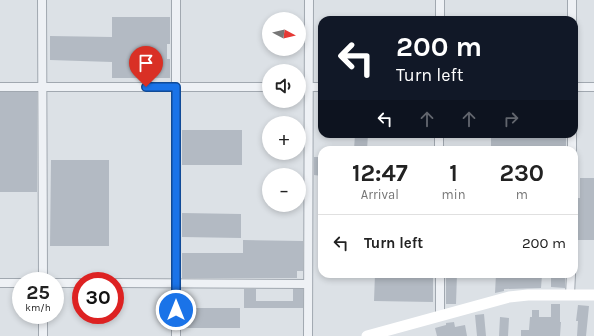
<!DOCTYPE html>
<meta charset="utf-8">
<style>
body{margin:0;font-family:Karla,sans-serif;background:#f6f6f6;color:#222;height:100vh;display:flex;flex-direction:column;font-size:15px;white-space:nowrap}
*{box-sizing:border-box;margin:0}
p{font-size:13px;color:#767676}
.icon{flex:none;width:22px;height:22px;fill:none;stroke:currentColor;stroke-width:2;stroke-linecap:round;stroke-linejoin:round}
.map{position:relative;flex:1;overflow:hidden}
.panel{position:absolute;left:318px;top:146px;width:260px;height:132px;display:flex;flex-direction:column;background:#fff;border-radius:12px;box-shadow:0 2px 6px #0003}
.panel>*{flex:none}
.hud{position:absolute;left:318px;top:16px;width:260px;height:122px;border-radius:12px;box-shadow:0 2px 6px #0003;background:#111827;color:#fff;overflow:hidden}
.needle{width:26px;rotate:97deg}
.tools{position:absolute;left:262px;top:12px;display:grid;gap:8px}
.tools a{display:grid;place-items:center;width:44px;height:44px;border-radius:50%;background:#fff;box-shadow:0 2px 6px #0003;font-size:20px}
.speed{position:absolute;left:12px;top:272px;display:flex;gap:8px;font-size:20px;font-weight:700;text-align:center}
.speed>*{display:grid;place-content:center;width:52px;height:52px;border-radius:50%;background:#fff;box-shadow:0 2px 6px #0003;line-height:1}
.speed small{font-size:10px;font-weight:400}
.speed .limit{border:6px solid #d22;background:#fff;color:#111}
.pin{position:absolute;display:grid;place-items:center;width:34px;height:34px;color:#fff;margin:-41px -17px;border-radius:50% 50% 50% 0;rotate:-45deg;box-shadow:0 0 4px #0007}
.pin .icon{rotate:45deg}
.me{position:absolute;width:44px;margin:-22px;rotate:0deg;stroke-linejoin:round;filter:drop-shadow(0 0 3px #0008)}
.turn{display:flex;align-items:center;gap:14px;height:84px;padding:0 12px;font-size:18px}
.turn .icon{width:52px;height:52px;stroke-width:2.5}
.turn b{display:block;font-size:28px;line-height:34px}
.lanes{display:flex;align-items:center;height:38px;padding:0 12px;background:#0003;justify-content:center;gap:20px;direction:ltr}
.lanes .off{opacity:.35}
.eta{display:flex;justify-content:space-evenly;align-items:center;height:68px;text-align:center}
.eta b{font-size:24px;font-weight:700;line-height:28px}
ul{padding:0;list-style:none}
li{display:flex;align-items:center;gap:12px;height:56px;padding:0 12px;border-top:1px solid #e0e0e0}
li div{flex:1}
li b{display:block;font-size:15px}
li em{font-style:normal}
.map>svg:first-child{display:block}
.building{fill:#b3bac3}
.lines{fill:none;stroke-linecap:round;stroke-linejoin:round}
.street-casing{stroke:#a1a8b0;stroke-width:10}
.street{stroke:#eef1f5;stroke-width:8}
.secondary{stroke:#fff;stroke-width:11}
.route-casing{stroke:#114b97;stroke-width:10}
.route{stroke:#1a73e8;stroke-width:7}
</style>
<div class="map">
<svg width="594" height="336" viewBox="0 0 594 336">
<rect width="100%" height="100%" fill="#dce1e6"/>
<path class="building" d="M112,17H170V44H167V59H170V78H112V62L50,60V36L112,37Z
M0,92H37V192H0Z
M182,130H242V165H182Z
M355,134H368L367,150H354Z
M491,134H566V150H491Z
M314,157H322V176L314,175Z
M51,160H109V246H50Z
M580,178H594V240H577V198H580Z
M182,213L241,214V238L182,237Z
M243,240L303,241V271H297V278H182V253H243Z
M375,274H433V302L374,301Z
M446,274H457L456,304H446Z
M496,274L542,275L541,288L504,289V291L495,293Z
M551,276H565V288L551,287Z
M244,289H256V301H293V289H303V308H244Z
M551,304H560V322H561L560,336H521V330H529L530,317H532V310H539V317H551Z
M578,305L589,306L586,336H577L578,321H576Z
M182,308H240V328H182Z
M484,314L486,336H477L475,315Z
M500,317L509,318L508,336H499Z
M454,322L455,327L465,325L467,336H437L435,328L446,325V323Z"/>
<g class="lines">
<defs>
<path id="street" d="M42,0L43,281
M440,20V0
M572,20V0
M0,87H269
M299,87H322
M574,87H594
M439,134V150
M572,150V134
M440,274V315
M0,283H21
M55,283H81
M115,283L308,284
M570,295L571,274
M43,315V336
M176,336V0
M308,336L309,0"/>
</defs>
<use href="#street" class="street-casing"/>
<use href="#street" class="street"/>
<path class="secondary" d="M367,336L509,297L528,295H594"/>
</g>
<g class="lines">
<defs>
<path id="route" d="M146,87H176V310"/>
</defs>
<use href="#route" class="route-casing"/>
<use href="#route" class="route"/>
</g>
</svg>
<div class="tools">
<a><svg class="needle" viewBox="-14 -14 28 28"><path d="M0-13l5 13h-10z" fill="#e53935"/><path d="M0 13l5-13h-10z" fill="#767676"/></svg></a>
<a><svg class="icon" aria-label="sound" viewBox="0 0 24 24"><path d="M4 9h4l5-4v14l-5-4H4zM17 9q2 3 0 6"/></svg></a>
<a>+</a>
<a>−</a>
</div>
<div class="speed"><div>25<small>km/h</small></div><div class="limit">30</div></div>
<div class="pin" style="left:146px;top:87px;background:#d93025"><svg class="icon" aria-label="arrive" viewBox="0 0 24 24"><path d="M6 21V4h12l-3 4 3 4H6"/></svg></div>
<svg class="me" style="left:176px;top:310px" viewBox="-20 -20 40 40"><circle r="17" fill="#1a73e8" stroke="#fff" stroke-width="3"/><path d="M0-11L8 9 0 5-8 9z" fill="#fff"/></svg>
<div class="hud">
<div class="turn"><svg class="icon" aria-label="left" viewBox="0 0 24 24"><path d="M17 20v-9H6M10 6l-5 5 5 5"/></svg><div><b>200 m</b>Turn left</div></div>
<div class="lanes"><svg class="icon" aria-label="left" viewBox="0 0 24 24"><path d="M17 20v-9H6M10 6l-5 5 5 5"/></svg><svg class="icon off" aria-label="ahead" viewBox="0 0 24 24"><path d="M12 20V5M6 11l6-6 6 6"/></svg><svg class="icon off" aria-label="ahead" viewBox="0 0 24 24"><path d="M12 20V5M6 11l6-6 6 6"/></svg><svg class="icon off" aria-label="right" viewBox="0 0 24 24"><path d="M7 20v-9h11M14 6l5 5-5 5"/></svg></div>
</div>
<section class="panel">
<div class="eta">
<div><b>12:47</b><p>Arrival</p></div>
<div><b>1</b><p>min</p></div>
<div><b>230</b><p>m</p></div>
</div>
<ul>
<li><svg class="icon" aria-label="left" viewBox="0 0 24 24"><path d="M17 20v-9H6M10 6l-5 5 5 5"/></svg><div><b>Turn left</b></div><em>200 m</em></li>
</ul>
</section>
</div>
